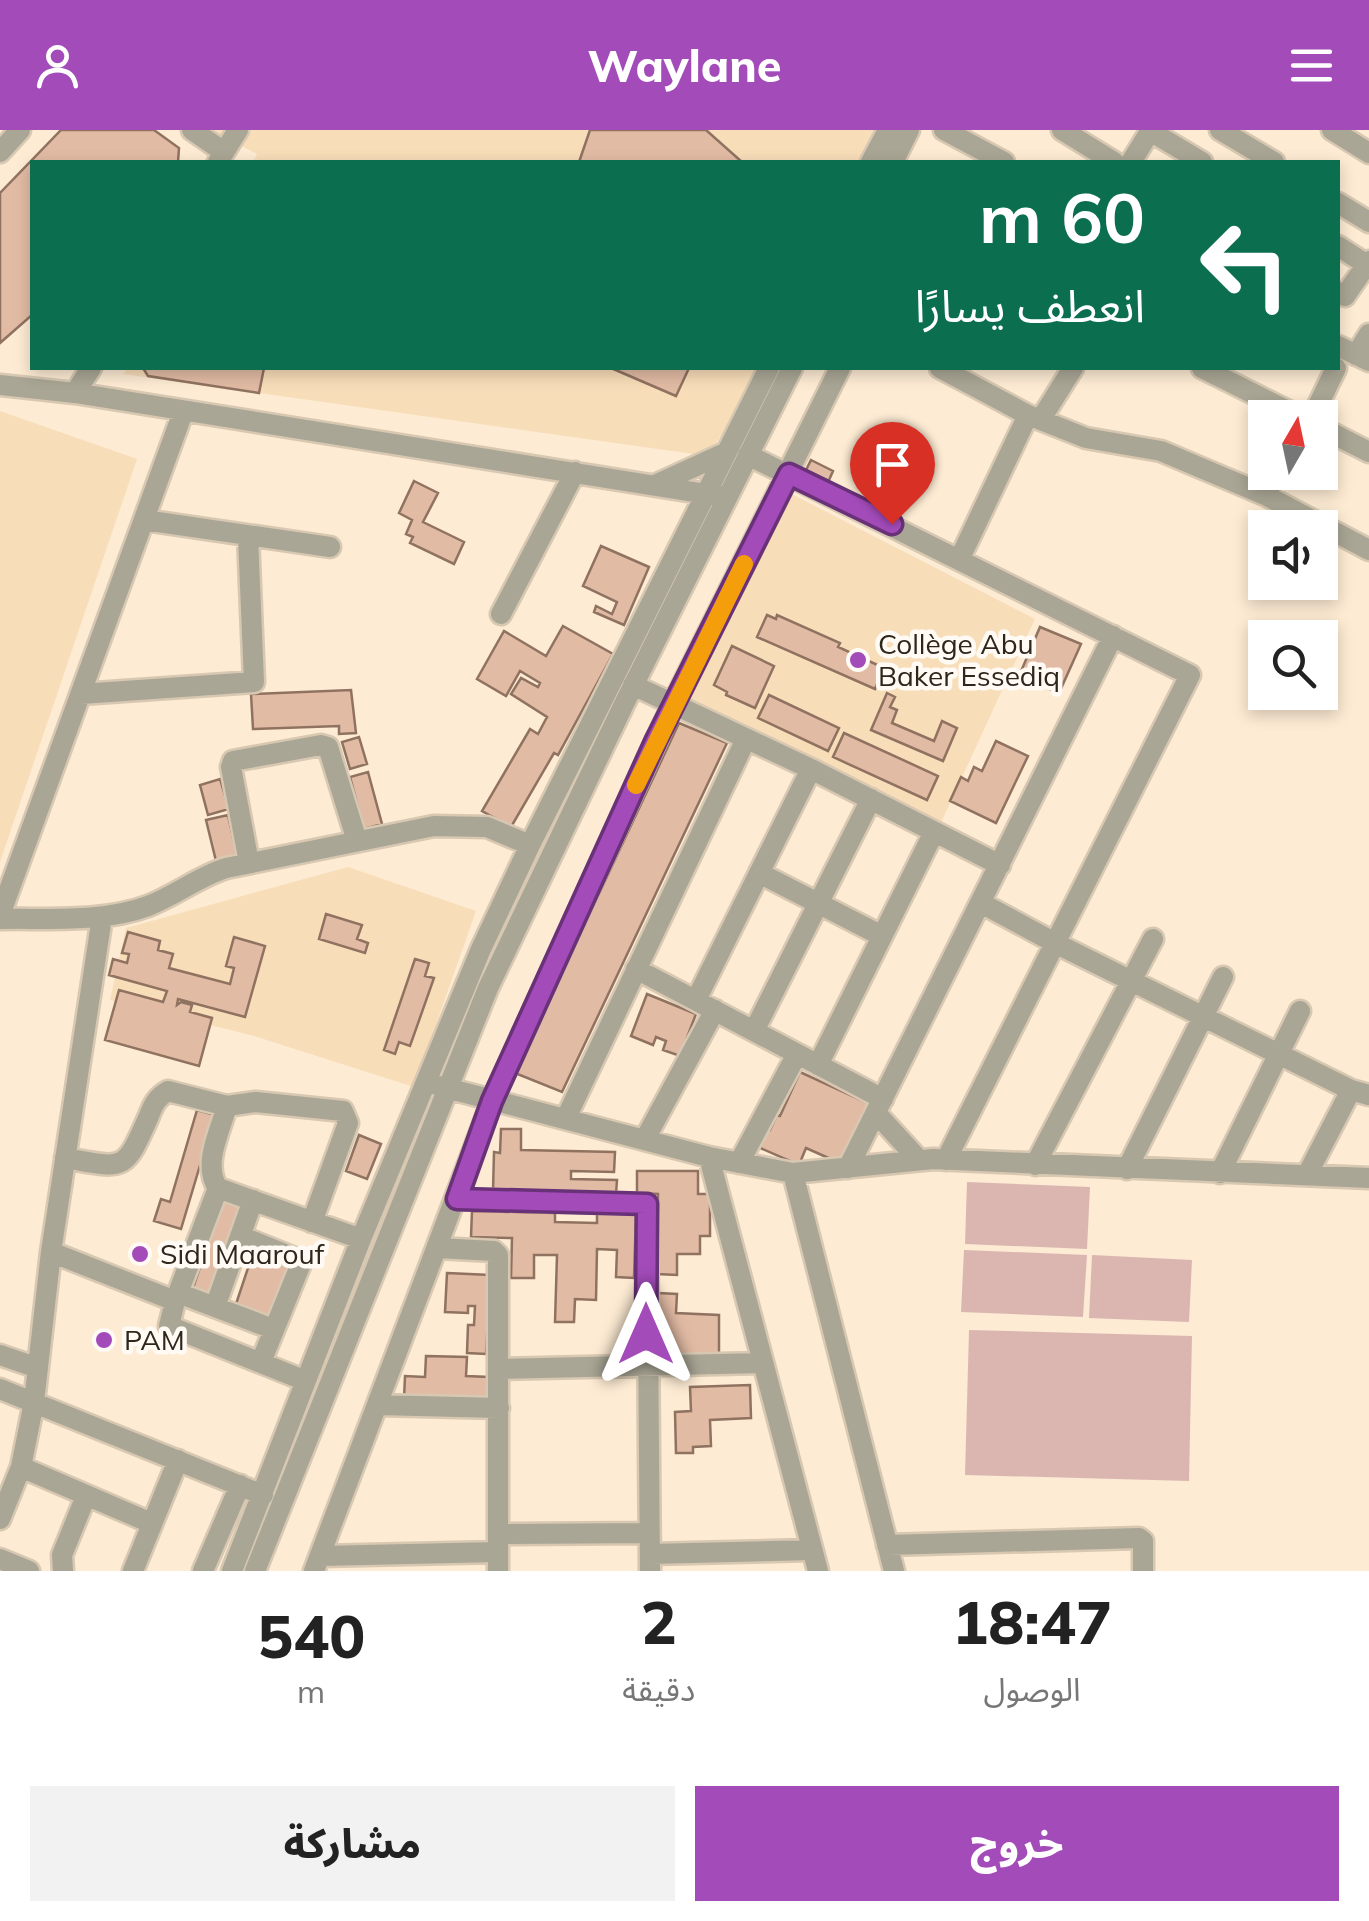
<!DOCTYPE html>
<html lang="ar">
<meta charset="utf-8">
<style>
body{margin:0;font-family:Mulish,"Noto Sans Arabic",sans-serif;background:#f2f2f2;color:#222;direction:rtl;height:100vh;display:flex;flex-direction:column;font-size:38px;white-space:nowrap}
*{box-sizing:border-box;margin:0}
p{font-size:32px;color:#767676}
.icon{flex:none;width:55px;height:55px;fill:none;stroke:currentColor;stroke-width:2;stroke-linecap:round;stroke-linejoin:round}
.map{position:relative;height:1441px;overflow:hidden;direction:ltr}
.panel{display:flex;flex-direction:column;background:#fff;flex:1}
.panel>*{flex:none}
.banner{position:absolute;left:30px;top:30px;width:1310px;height:210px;border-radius:0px;box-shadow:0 5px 15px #0003;direction:rtl;background:#0b6e4f;color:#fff;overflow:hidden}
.needle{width:65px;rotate:9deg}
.controls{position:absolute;left:1248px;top:270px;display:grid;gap:20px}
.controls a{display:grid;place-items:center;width:90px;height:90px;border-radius:0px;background:#fff;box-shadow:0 5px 15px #0003;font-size:50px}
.pin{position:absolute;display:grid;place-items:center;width:85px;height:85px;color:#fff;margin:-102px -42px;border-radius:50% 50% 50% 0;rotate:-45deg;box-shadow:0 0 10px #0007}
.pin .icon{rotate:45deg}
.me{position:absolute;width:110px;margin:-55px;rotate:0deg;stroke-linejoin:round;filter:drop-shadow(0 0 8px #0008)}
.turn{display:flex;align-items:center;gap:35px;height:210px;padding:0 30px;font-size:45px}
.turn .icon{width:130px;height:130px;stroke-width:2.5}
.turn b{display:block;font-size:70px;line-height:85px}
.eta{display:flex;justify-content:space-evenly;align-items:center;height:170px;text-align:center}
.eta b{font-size:60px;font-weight:800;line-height:70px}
.cta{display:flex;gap:20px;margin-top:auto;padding:20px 30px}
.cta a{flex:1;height:115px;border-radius:0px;background:#a24bb9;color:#fff;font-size:40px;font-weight:800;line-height:115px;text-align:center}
.cta a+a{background:#f2f2f2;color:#222}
header{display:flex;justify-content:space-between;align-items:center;height:130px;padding:0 30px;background:#a24bb9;color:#fff;font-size:45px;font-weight:800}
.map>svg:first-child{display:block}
.built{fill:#f8ddb9}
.green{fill:#dbb6b1}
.building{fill:#e2bba4;stroke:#907261;stroke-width:2.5}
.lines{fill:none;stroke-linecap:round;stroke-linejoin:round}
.minor-casing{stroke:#d8c8b2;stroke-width:25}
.minor{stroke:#a9a695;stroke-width:20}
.route-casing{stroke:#693178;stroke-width:25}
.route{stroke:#a24bb9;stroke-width:18}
.slow{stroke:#f59e0b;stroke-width:18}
.poi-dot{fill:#a24bb9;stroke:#fffaf4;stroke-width:4}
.labels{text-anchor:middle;stroke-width:9;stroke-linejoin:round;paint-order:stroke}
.poi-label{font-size:28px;fill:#2e261b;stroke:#fffaf4;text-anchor:start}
</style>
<header><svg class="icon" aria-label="menu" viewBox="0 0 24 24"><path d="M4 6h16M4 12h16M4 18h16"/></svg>Waylane<svg class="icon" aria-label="person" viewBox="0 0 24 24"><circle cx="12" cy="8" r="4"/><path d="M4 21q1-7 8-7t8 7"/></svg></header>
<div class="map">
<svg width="1369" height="1441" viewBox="0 0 1369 1441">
<rect width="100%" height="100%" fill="#fdebd3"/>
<path class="built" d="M210,0H913L892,32H253L257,24Z
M128,238H764L708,326L123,244Z
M0,281L137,329L0,732Z
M784,360L1035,489L939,697L680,571Z
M348,737L476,781L414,957L254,906L110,870L126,798Z"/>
<path class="green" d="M967,1052L1090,1057L1087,1119L965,1114Z
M964,1120L1087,1125L1083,1187L961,1182Z
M1092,1125L1192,1130L1189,1192L1089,1188Z
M969,1200L1192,1206L1189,1351L965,1345Z"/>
<path class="building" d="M61,0H154L179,18L178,32H32V185L0,213V63Z
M590,0H706L742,32H579Z
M143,238H264L259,263L148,246Z
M611,238H689L676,266Z
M811,330L833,341L825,359L802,348Z
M414,351L438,363L423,392L464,412L454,434L410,413L413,407L406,404L412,390L399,383Z
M601,416L649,437L624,495L594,482L596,476L612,484L617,472L583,456Z
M767,485L776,489L777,485L840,513L838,517L884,538L875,559L757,507Z
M563,496L613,524L558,625L554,623L511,697L482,681L530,599L538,604L547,587L511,564L521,548L538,557L540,553L520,541L506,566L477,549L504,501L546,526Z
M1040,497L1081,514L1059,563L1019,546Z
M732,516L774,536L755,578L726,565L727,562L714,555Z
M351,560L356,603L339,604V596L253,599L251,564Z
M887,563L895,567L890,577L897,580L892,593L934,611L942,591L957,598L943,631L871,600Z
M769,565L839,598L828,621L758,588Z
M679,593L727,613L562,962L515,943Z
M844,603L938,646L927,670L833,627Z
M359,607L367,634L350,639L342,612Z
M996,611L1028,626L996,693L950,671L961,647L968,651L974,637L982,641Z
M368,642L382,694L364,699L350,647Z
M220,649L229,679L208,685L200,655Z
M228,685L237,726L216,731L206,690Z
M326,784L362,795L357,809L368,813L365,823L319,809Z
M128,802L160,811L158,820L173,824L169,838L230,854L234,838L226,836L234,807L265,816L245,887L178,869L177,875L181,872L192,875L190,882L212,888L199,936L105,910L119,860L163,872L167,861L109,845L113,829L127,833L129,824L122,823Z
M415,829L429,833L425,846L434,848L410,916L399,912L395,924L384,920Z
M647,864L696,884L680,926L663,920L666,911L656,907L653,915L631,906Z
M800,942L870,974L842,1034L806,1018L799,1035L758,1017L767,998L770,1000L777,985L780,986Z
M197,980L215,985L181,1099L154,1091L161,1069L170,1072Z
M501,999H521V1020L615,1022L614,1042L571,1041V1049L617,1050L616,1064L493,1061L494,1022L500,1023Z
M359,1005L381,1014L367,1049L346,1041Z
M637,1041H698V1064H710V1106H700V1124H677V1145L657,1144L658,1064L637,1063Z
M223,1069L242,1075L211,1167L192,1161Z
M472,1081L555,1083V1092L597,1093V1082L636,1083L634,1148L616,1147L617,1120L597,1119L596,1170L575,1169L574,1192H555L557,1125H534V1148H511L512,1108L471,1107Z
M254,1120L290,1133L271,1189L235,1177Z
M447,1143L490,1145L486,1224L467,1223L468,1195H474L475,1176H468V1183L445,1182Z
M658,1163L677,1164L676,1183L719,1185V1229L657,1228Z
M426,1226L467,1227L466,1246L489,1247L488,1273L404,1269L405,1246L425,1247Z
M750,1255L751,1288L710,1290L711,1316L693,1317V1323H676L675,1282L691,1281L690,1257Z"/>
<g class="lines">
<defs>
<path id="minor" d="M192,0L224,22
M944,0L1004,32
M1062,0L1114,32
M1220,0L1274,32
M1332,0L1369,23
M1150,1L1202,32
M0,22L20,0
M218,32L238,0
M871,32L888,0
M893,32L909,0
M1131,32L1151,0
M1338,73L1369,92
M1338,116L1367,135
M1338,162L1345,166L1369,131
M1338,216L1369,231
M1356,225L1369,204
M940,238L1028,285L1086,308L1161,321L1265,365L1369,420
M1202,238L1302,288
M0,255L75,263L719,366
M75,263L91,238
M1312,288L1336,238
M1041,289L1073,238
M1320,297L1369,322
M748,325L1190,545L946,1030
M657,354L727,322
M1265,365L1278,342
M144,390L330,417
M960,428L1028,285
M501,484L575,342
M633,555L811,639L1000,735
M81,564L254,552L248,406
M249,733L231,637L233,631L321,615L328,617L357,711
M759,743L882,806
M981,773L1057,814L1351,960L1369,965
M0,785L183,282
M0,789C49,788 102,793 148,776C176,765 198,747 226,738L434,696L487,697L530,715
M636,839L883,969
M696,870L811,639
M754,901L871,669
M818,935L934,702
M439,956L709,1027L793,1043L933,1029L1369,1048
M227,976C220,1001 202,1035 218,1058L361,1109
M876,983L919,1030
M566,988L746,609
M645,1009L715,880
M709,1027L818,1441
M65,1028C126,1039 124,1042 149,986C153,975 157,967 168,961L227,976L256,972L343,981L348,993L312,1092
M739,1033L797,924
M1035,1035L1153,809
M848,1038L1113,506
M1127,1039L1223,847
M793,1043L894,1441
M1220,1043L1300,881
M1307,1045L1351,960
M218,1058L175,1171L169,1196L306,1251
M457,1069L647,1074L650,1441
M240,1106L302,1131L261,1232
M438,1118L494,1121L498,1125V1441
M51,1122L175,1171
M178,1163L273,1199
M215,1177L253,1070
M0,1225L38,1238
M500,1239L763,1233
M0,1259L263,1365
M378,1275L499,1278
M21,1337L151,1393
M0,1389L21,1337L34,1272L51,1122L102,787
M498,1404L649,1403
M887,1415L1139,1408L1143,1411V1441
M650,1424L812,1420
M320,1426L498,1422
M0,1429L29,1441
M63,1441L62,1425L86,1366
M133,1441L178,1330
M203,1441L240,1355
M232,1441L361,1109L481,819L530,715L769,238
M255,1441L488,858L624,574L792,238
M314,1441L492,971L673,574L840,238"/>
</defs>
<use href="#minor" class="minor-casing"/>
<use href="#minor" class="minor"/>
</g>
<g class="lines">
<defs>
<path id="route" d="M646,1204L647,1074L457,1069L492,971L656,610L789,344L892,394"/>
</defs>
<use href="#route" class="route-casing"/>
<use href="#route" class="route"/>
<path class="slow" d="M636,655L744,434"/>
</g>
<g class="poi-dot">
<circle cx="858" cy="530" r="10"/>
<circle cx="140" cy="1124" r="10"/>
<circle cx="104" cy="1210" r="10"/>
</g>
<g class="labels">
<g class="poi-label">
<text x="878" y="524">Collège Abu<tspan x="878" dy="32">Baker Essediq</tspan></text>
<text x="160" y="1134">Sidi Maarouf</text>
<text x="124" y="1220">PAM</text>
</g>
</g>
</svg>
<div class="controls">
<a><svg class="needle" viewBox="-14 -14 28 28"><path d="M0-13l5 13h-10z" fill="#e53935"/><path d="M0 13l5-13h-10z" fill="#767676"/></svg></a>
<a><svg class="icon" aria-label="sound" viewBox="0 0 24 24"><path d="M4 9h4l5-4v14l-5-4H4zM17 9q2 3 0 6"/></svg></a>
<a><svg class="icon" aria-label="search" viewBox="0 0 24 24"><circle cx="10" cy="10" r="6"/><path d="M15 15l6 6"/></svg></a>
</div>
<div class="pin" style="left:892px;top:394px;background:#d93025"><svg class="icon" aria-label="arrive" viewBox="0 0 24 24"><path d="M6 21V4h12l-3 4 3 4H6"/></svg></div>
<svg class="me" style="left:646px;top:1204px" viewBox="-20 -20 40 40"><path d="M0-17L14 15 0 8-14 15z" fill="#a24bb9" stroke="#fff" stroke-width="4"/></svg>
<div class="banner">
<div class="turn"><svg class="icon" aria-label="left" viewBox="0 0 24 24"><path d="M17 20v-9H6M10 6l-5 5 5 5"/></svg><div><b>60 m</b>انعطف يسارًا</div></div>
</div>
</div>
<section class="panel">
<div class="eta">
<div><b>18:47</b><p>الوصول</p></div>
<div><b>2</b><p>دقيقة</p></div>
<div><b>540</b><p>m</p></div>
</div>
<div class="cta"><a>خروج</a><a>مشاركة</a></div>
</section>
